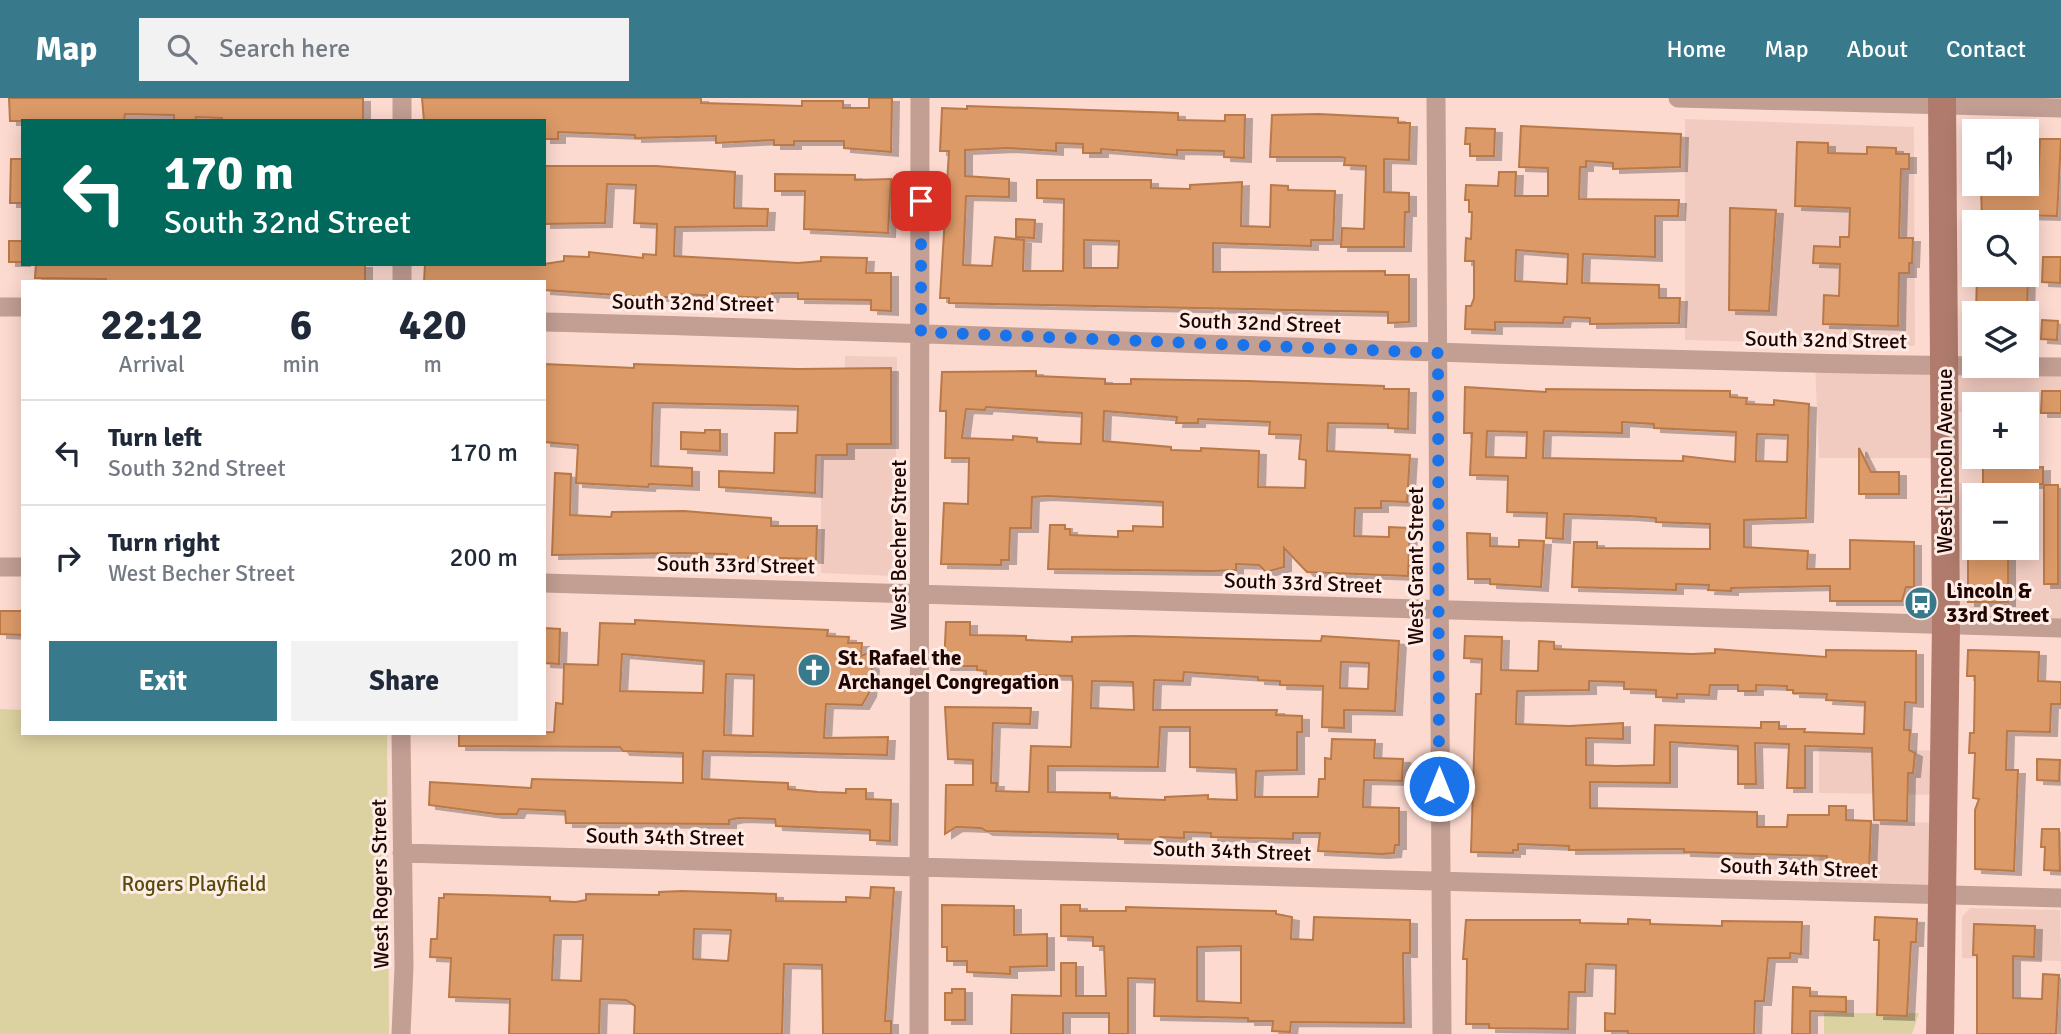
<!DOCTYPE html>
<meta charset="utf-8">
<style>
body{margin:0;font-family:Signika,sans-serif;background:#f2f2f3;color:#1f2937;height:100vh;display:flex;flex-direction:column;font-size:26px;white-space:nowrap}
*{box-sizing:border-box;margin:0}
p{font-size:23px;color:#747a83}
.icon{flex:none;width:38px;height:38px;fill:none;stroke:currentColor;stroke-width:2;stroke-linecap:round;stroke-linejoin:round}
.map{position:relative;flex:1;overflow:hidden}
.panel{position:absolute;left:21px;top:182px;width:525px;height:455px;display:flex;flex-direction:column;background:#fff;border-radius:0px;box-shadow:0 4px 18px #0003}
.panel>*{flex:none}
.guide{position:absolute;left:21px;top:21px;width:525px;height:147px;border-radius:0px;box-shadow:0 4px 18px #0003;background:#00695c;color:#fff;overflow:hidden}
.controls{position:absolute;left:1962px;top:21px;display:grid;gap:14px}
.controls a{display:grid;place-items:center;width:77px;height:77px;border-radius:0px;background:#fff;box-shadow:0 4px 18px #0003;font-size:35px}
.pin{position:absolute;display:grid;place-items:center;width:60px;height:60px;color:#fff;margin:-30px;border-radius:14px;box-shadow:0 4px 10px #0006}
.me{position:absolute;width:77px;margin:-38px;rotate:0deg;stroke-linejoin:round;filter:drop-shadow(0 0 5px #0008)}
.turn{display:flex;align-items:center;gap:24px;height:147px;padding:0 28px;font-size:32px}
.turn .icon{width:91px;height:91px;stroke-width:2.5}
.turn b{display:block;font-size:49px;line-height:60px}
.eta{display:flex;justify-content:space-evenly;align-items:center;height:119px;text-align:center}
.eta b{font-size:42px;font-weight:700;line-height:49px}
.primary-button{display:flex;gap:14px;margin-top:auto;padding:14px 28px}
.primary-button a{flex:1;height:80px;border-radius:0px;background:#387a8c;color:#fff;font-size:28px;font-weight:700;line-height:80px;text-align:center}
.primary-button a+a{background:#f2f2f3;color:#1f2937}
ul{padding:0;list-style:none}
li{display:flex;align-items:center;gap:21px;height:105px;padding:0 28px;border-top:2px solid #e0e1e3}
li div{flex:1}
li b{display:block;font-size:26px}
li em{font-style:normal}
header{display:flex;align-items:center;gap:42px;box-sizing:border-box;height:98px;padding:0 35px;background:#387a8c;color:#fff}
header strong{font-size:33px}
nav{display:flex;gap:38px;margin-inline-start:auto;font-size:24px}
.search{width:490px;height:63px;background:#f2f2f3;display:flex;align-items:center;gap:18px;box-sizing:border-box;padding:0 24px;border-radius:0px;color:#747a83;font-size:26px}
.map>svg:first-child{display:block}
.built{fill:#f1cbc0;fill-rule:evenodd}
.green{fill:#dcd1a0}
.building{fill:#dc9a68;stroke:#b97948;stroke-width:2;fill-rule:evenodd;filter:url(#shadow)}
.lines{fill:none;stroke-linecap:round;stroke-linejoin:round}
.minor{stroke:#c29e93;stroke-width:19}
.secondary{stroke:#b07b6c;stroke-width:28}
.route{stroke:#1a73e8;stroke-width:12;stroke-dasharray:0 21.6}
.labels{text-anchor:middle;stroke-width:6;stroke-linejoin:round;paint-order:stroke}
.street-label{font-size:21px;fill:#210501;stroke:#feece7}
.poi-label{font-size:21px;font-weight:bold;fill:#210501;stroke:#feece7;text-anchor:start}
.park-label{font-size:21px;fill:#584c0b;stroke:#feece7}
</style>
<header>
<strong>Map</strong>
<div class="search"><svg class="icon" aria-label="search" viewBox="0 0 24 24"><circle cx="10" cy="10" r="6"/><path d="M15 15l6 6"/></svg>Search here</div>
<nav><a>Home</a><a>Map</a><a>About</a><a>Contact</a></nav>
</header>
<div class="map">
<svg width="2061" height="936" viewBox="0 0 2061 936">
<defs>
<filter id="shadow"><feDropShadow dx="7" dy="4" stdDeviation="0" flood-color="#0004"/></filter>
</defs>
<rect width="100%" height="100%" fill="#fddad0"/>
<path class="built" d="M1685,21L1914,29L1915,248L1685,242Z
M845,258L897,259L895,478L821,475V324H844Z
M1815,265L2061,269V315L2027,314L2026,306H1974V314H1945V360H1819Z
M1945,385L2061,388V530L1946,527ZM1974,397H2026V450H1974Z
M1819,650L1944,653V697L1819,695Z
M1819,722L1944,725L1943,797L1819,794Z
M1970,810L2060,812L2061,863L1962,860V819Z"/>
<path class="green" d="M0,611L23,612V635H387L389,936H0Z
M1824,915H1919L1912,936H1824Z"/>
<path class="building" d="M9,0H363V23H222V20L196,19L195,23L174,22V17L125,16L124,23H10Z
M422,0H701V5L802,8V3H843V10H869V0H892L891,54L844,50V43H794V47H774V42L716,45V38L635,40V37L558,34V41H544V23H424Z
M967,8L1178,15V22L1225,23V17H1245L1244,60L1224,59V53L1177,52V57L1101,51V55H1083V46L1056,45V53L1008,50L965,52V78L1009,81V99L966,98L963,167L992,168L995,139L1024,142L1023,173H1063L1064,101L1037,100V82H1151V90L1190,91V87L1242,84L1241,128L1270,129L1271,87L1288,88V92L1335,93L1333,142H1311V148L1213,145V174L1385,173V177H1409V224L1388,225V214L949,205V200H940L949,53H940L942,10L967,11ZM1084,142L1119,143L1118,170H1084Z
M1319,16L1398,20V25H1410L1409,62L1384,61V94L1409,95V114H1405L1404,149H1341L1342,130L1364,131L1366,68L1344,67L1345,60L1341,59H1270L1272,17Z
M1521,28L1681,36L1680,69L1613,71V65L1586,63V69H1580L1579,101L1679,102L1678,118H1655V159L1583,156L1582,185L1659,187V200H1680L1679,225L1590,226V220L1564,219L1563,225L1495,224V232L1465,231L1466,208H1471L1474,200V163H1465L1466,140L1471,141L1472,114H1469V102H1465L1466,87L1498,88L1499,74H1516L1515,98H1548V70L1519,69ZM1516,152L1568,156L1567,186L1515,183Z
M1466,30L1495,31L1494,58H1470V46H1465Z
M2040,41H2061L2057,118L2018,117V124H1982L1981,88L1985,86H2038Z
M1797,44L1828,45V55L1867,56V49L1896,50V56H1909V71H1901L1899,140H1913L1912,165H1909V175H1899L1898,228L1823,226L1824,197L1839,198L1840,166L1813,165L1814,148L1840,149V139H1849L1850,110L1795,108Z
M11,61H23V105H10Z
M544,68H656L735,74L734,110L768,111L767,128L675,129L674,158L798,165L821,163V159L867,160L866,175H891V213L871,212V202L798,201V195H772L771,200L678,196V199H646L544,192V184H424L425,166H544L564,163V158L589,159V154L643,160V156L656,157L657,126L634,125L636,87L607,86L605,125L544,126Z
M775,76L855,77V82L891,81L888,135L804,131L805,93H775Z
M1730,110L1776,112L1769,213L1729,212Z
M1016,121L1035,122L1034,140L1016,139Z
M9,143H23V164H9Z
M2043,159H2061L2060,185L2042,184Z
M36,166H365V184H106V181L35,180Z
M1977,177H2028L2027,215H1976Z
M2042,222L2058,223L2057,242L2041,241Z
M544,266L634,270V266L798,271L891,270V346H847V357H816L815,395L719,389V373L774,375L775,335H797L798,308L653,305L651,368L692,370V388L649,386L648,389L576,385L578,347L544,344Z
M1036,273V278L1105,281V286H1131V281L1248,283L1384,288V291H1409L1408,331L1388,330V326L1328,325L1327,353L1410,357L1407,404L1381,403V410H1355L1354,438L1389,439V429L1410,430L1408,478L1307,474L1284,450V469L1266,474L1259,467L1236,466V472L1211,473L1048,471L1050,427H1065V431H1070V437L1118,439V433H1133V428L1163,429V404L1047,398L1032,399L1031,430H1010L1009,462H1001V467L941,466L944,405L968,406L969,360H945L946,321V313H940L942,274ZM986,309L1082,315L1081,346L1037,344V340L1013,338V342L962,340L966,311L985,312ZM1104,313L1177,319L1176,325H1198V321L1270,324L1269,336L1301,337L1299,361L1306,362L1305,390L1258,389L1259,353L1201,350V353L1171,352V349L1103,343Z
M1465,289L1546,294V291L1730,293V299L1747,300L1746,306L1774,307V302L1809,306L1806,420L1744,422V449L1808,453L1807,471H1850V442L1914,444V489H1906L1902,503H1830V488L1731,490V493L1708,492L1709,487L1676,486V492L1572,489L1574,444H1597V450L1710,451V426L1656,424V420L1629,418L1564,416L1563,441L1546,440L1547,415L1507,414L1508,378L1470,377L1472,335H1464ZM1622,324L1654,326V330L1736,334L1735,364L1683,358V363L1543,360L1544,333L1622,335ZM1487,333L1527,334L1526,360L1486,359ZM1757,336L1788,337L1787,364L1756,363Z
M2042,293H2061V315H2041Z
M705,332H720V353L681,351V334L705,335Z
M1859,350L1871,374H1899V396H1859Z
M1983,359H2019V370L2043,369V386H2009L2008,397H1983Z
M555,375L571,376L570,417L611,419L612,414L684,413L771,420V428H817L816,461L748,459V463H727V456L680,455L552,457Z
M2044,387H2058V486H2044Z
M1467,435L1490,436V448L1519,449V442L1544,443L1541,489L1490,486V481H1468Z
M1968,450H2008V504H1968Z
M0,513H23V537L0,536Z
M635,522L828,532L827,538L849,539L848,545H862L861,558L868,555L872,569L869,595L862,607L826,606L824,640L888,639L887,657L703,653L702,681L788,685V691L818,694L846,695V691H866V701L891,702L890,743L870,742V732L776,728L775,721L738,720L729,722V726L566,725L565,713L519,711L517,716H496L429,707L430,684L531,690L532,681L683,685V655L623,653L620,649L459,648V635L554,634L556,605L563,606L564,566L598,567L600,525L635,526ZM622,556L704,563L703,595L620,593ZM726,576L754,577L753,638L724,637Z
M946,524H970V537L1026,538V542L1072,544V539L1134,538L1321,543L1322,538L1399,543L1395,613L1344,612V630L1322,629L1323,588L1280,587V583L1258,582V579L1184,574L1183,583L1154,582L1153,612H1277L1276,617L1302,618V634H1297V672L1256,673L1255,699H1318L1319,681H1325V660L1331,661L1332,641L1375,642L1374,660L1403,661L1402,683L1364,682L1363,709L1399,710V747H1395L1394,755L1382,756L1318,753L1320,735H1293V741L1211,739V735L1184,734V740L1160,739V742L1118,741V736L986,733L981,730L956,729L945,736L946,687H973V662L948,661L945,609L1031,610L1030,626L993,625L991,685H997L996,693L1029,694L1031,648L1071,649L1073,586L1072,578L1025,577V585L986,583V573L977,572V568H944ZM1341,564L1369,565L1368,591L1340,590ZM1092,583L1133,584L1134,612L1091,610ZM1160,629H1190V669L1236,671L1237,702L1208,701V697L1165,699V702L1110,700V695L1048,694V668L1158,669Z
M544,530L560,531L559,566L544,565Z
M1465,538L1502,539L1501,572L1538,573L1539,543L1554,544V551L1692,556L1715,555V551L1826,559V552L1916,553V605L1905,604L1904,632H1910L1909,652L1915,655L1913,675H1908L1907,723L1874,722L1872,650L1805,648V690H1787L1789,646L1755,645L1756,686H1738V648L1670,644V685L1590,684V710L1757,714V729H1787L1788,717H1829V708H1846V722L1871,723L1869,773L1827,772V758L1684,754V751L1569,752V748L1518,746V752H1513V755L1471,754L1476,596H1481L1482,561L1464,560ZM1589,583L1624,584V591L1656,592V599L1677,600V596L1709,597L1710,587H1738V593H1756V587L1787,588V592H1793V595L1827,596L1826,602L1865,604L1864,636L1804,634L1805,631H1779V624H1761V630L1655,627L1654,667L1616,668L1586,667V640L1623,641V625L1569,628L1516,626L1517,593L1589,592Z
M1968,552L2039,554L2038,583L2061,584V606H2051L2050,634L2007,633L2006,672H2018L2014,773L1975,771V712L1979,701L1973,700L1975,655H1969L1970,635H1974L1975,578H1967Z
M2037,661L2060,662L2059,683L2037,682Z
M2042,731H2059L2060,773L2044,772L2045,749H2041Z
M871,789L894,790L885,923H891V936H823L822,867L784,866L782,936H634L635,908L626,902L600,901L599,936H509L510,901L449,899L451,860L430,859L431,841H437L439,800H444V796L550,799V803L576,804L586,802V796L659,797V794L682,793L776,796V803L846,804V799L870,800ZM694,831L731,832L728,863L693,861ZM554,837H583L581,883L552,882Z
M942,807L1014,808V837L1047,836V868L1010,869V876L967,874V863H947V849H942Z
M1061,807H1080V813H1126V809L1276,813V816L1292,819L1291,841L1313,842L1314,819L1410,822V855H1403L1404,925L1291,924L1290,934L1272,933L1273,923H1248V920L1154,918L1155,881L1128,880V936H1109V915H1063V936H1011L1012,897L1061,898V865H1076V898H1106L1104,848H1093V839L1061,838ZM1241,848V905L1197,903V849Z
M1875,819L1917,821L1916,844H1911L1907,918L1877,917L1879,842H1874Z
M1628,821L1650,822V826L1687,827L1722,828V823L1802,824L1801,856L1790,855V860H1768L1764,903H1755L1754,936H1628V933H1605V915L1615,916L1616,867L1586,866L1585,894H1569L1568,931L1489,930V926H1466L1467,861H1463L1466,822H1580V825L1628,826Z
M1974,826L2035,828L2034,859L2013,858V900L2042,901L2043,876L2059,877L2056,936H1977V857H1973Z
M1793,889L1810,890V898L1846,899V914L1810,913V936H1792Z
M952,891H965V922H945V895H952Z"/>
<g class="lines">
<path class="minor" d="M1436,0L1442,936
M1678,0L2061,10
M402,23V0
M402,184V166
M0,209H23
M544,224C1021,236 1497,261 1974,268
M1978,268L2061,269
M0,469H23
M544,485L2061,530
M402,755L2061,800
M401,936L404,869L401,635
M919,936L920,0"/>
<path class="secondary" d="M1940,936L1946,527L1942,0"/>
</g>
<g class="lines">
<path class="route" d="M921,103V234L1438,255L1439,688"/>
</g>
<defs>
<symbol id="bus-disc" viewBox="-11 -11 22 22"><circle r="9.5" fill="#387a8c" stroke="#feece7"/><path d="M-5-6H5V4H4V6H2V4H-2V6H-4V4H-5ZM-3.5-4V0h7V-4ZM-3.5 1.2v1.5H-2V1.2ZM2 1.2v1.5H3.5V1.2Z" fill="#fff"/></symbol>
<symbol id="church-disc" viewBox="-11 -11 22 22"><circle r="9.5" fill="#387a8c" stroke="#feece7"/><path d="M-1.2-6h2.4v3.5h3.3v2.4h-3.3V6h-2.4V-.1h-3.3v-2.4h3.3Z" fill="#fff"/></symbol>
</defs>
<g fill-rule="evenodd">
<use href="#bus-disc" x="1902" y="486" width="38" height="38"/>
<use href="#church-disc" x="795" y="553" width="38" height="38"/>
</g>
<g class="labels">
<g class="street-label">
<text transform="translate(693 205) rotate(1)" y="7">South 32nd Street</text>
<text transform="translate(1260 225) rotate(2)" y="7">South 32nd Street</text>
<text transform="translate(1826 242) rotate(1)" y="7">South 32nd Street</text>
<text transform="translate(1945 363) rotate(-90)" y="7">West Lincoln Avenue</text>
<text transform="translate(899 447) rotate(-90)" y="7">West Becher Street</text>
<text transform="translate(736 467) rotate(1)" y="7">South 33rd Street</text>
<text transform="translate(1416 468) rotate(-90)" y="7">West Grant Street</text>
<text transform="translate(1303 485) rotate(2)" y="7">South 33rd Street</text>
<text transform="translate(665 739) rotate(1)" y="7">South 34th Street</text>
<text transform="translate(1232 753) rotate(2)" y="7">South 34th Street</text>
<text transform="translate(1799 770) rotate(2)" y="7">South 34th Street</text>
<text transform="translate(380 786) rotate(-91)" y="7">West Rogers Street</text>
</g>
<g class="poi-label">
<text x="1946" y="500">Lincoln &amp;<tspan x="1946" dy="24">33rd Street</tspan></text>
<text x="838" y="567">St. Rafael the<tspan x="838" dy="24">Archangel Congregation</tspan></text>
</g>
<g class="park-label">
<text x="194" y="793">Rogers Playfield</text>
</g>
</g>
</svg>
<div class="controls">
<a><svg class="icon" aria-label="sound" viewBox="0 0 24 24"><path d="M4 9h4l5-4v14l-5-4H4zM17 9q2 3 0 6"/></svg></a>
<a><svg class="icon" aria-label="search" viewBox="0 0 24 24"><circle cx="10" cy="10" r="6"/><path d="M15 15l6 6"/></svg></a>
<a><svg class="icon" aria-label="layers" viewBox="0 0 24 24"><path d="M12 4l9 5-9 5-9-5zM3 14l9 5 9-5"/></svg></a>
<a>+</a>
<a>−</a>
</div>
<div class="pin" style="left:921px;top:103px;background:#d93025"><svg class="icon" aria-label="arrive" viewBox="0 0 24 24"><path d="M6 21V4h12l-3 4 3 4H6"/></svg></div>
<svg class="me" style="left:1439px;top:688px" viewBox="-20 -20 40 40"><circle r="17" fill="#1a73e8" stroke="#fff" stroke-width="3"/><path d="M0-11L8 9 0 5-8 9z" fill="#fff"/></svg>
<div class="guide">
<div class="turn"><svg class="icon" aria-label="left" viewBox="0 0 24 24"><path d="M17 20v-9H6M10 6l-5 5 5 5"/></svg><div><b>170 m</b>South 32nd Street</div></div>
</div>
<section class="panel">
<div class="eta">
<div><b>22:12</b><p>Arrival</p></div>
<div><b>6</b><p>min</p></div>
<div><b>420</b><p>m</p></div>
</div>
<ul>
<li><svg class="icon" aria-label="left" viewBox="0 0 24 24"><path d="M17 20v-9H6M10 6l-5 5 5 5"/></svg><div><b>Turn left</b><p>South 32nd Street</p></div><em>170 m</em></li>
<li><svg class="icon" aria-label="right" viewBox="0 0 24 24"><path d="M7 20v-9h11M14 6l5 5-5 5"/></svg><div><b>Turn right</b><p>West Becher Street</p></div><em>200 m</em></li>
</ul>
<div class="primary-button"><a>Exit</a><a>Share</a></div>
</section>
</div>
